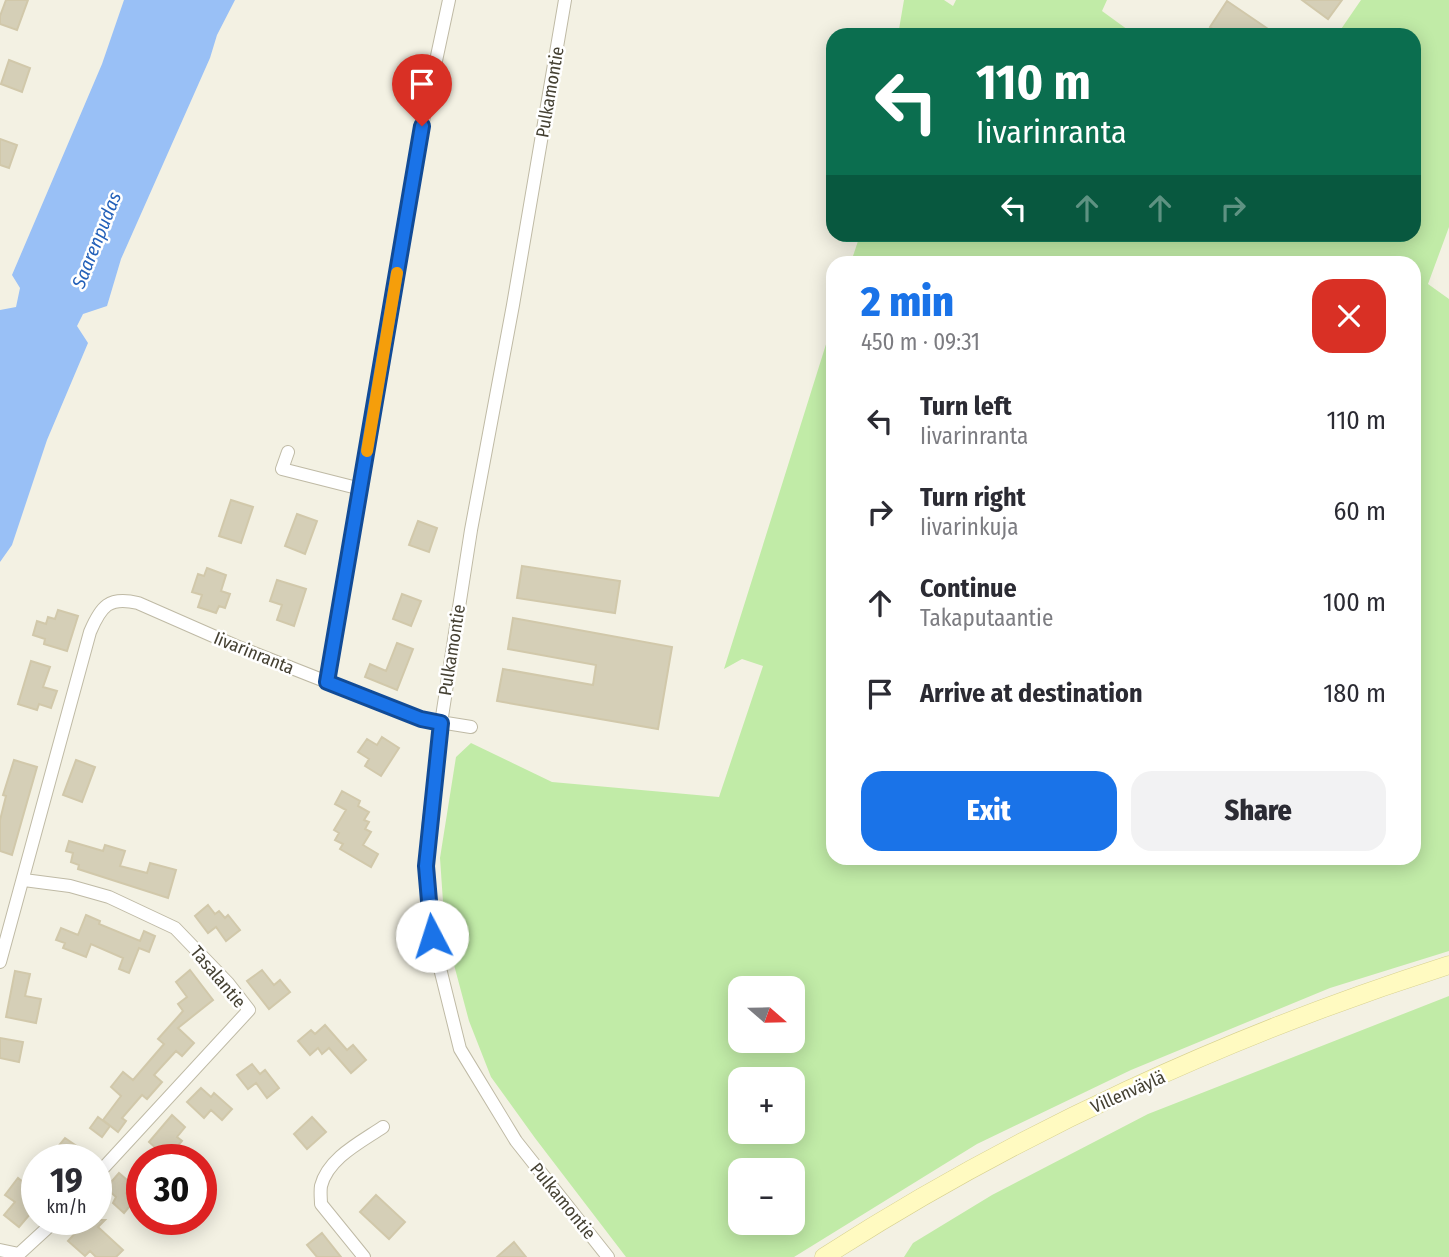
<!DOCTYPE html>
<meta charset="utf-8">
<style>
body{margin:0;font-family:"Fira Sans Condensed",sans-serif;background:#f2f2f3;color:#2b2b33;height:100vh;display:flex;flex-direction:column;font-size:26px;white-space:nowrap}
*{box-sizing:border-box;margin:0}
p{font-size:23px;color:#7c7c81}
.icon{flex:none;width:38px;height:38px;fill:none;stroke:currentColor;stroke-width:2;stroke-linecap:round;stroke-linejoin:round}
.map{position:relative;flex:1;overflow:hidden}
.side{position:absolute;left:826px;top:256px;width:595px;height:609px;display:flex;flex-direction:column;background:#fff;border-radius:21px;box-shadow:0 4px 18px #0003}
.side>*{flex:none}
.banner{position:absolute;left:826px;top:28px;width:595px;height:214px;border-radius:21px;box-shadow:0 4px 18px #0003;background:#0b6e4f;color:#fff;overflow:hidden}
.needle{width:46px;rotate:110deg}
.fabs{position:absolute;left:728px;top:976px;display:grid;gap:14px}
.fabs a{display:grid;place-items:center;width:77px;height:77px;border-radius:14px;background:#fff;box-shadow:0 4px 18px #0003;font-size:35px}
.speed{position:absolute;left:21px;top:1144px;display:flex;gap:14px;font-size:35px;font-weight:700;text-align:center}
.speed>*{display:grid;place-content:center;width:91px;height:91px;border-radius:50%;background:#fff;box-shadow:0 4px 18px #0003;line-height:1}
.speed small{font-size:18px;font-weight:400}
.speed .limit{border:10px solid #d22;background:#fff;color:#111}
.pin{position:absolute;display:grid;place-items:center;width:60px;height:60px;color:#fff;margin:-72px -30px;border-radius:50% 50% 50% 0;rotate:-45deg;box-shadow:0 0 7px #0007}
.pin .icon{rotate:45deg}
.me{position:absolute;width:77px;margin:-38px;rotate:355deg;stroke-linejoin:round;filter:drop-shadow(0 0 5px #0008)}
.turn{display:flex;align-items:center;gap:24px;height:147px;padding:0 35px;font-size:32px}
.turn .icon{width:91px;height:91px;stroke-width:2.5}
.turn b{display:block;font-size:49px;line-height:60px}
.lanes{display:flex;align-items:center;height:66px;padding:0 35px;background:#0003;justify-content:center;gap:35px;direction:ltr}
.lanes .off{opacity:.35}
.round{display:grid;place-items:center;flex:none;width:74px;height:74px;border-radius:21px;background:#f2f2f3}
.summary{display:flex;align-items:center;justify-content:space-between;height:119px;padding:0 35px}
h1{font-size:42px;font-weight:800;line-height:52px;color:#1a73e8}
.action{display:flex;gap:14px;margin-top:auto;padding:14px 35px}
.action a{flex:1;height:80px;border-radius:21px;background:#1a73e8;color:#fff;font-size:28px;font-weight:800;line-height:80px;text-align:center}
.action a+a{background:#f2f2f3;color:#2b2b33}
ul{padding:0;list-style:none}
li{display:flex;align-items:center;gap:21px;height:91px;padding:0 35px}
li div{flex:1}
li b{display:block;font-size:26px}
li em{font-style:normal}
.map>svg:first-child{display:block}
.green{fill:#c1eba7;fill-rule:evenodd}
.water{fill:#99c0f6}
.building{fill:#d5cfb7;stroke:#d1c8aa;stroke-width:2}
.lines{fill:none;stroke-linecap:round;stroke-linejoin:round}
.street-casing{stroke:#bfbaa5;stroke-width:14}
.secondary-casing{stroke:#d7d18e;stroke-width:19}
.street{stroke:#fff;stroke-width:12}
.secondary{stroke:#fffac1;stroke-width:18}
.route-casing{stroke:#114b97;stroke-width:18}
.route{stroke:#1a73e8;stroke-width:12}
.slow{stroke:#f59e0b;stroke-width:12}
.labels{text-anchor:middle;stroke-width:5;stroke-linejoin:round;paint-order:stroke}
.street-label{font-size:18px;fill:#454133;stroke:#fff}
.water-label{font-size:19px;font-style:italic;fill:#2461b9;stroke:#fff}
</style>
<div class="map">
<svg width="1449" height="1257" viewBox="0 0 1449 1257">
<rect width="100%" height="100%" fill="#f3f1e3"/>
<path class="green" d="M904,0H944L953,6L956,0H1107L1102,11L1135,35H898Z
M1361,0H1449V227L1428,284L1449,299V951L1330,988L1131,1070L977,1144L794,1257H626L535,1138L491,1077L469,1021L445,931L440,858L456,757L471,743L552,782L719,797L763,666L742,659L724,669L833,322V858H1414V262H851L860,235L1414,234V35H1337ZM740,989H793V1041H740ZM740,1080H793V1132H740ZM740,1171H793V1223H740Z
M1449,996V1257H904L913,1243L992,1195L1148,1114Z"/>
<path class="water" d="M124,0H235L217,35L210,58L121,259L107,306L83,314L77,326L88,343L47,440L12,545L0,562V310L16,307L20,288L12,275L102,64Z"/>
<path class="building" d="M6,0H28L17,30L0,24V16Z
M1302,0H1342L1328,19Z
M1227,1L1277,35H1221L1210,27Z
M9,60L30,68L22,92L1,84Z
M0,139L17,145L9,168L0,165Z
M231,500L253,507L241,543L219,536Z
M297,514L317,521L305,554L285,546Z
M418,521L437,528L429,552L409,545Z
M522,566L620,581L615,613L517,598Z
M207,568L226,575L221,591L230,594L225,608L219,606L216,613L198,607L202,595L192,592L198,574L204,576Z
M277,580L306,589L294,626L277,620L282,605L270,601Z
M402,594L421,601L411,626L393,619Z
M58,610L78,616L67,651L44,644L45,639L33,635L37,621L46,624L48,617L55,619Z
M513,618L672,647L658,729L497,701L503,669L593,685L596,665L508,649Z
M397,643L413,649L397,690L365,677L370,664L386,671Z
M31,661L50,667L43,687L57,691L51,708L39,704L37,710L18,704Z
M382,737L399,748L381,776L365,766L369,759L358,752L367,739L377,745Z
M14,760L37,767L12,855L0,851V820L6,796L3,795Z
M76,760L95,767L82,802L63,795Z
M342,791L360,801L358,806L369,812L364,820L369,822L365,829L371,832L363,845L378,854L371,867L340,849L343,844L335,840L339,833L334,830L346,810L335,804Z
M69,841L103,851L105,845L125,851L120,866L147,873L150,863L176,870L168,898L78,869L79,865L71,862L73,853L66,851Z
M208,905L215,914L219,911L225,918L228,915L240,930L226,941L216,927L208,933L195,916Z
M86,915L100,921L99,924L140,941L144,931L155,936L149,952L139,948L129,973L119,969L123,958L91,944L86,957L63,948L65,943L56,940L61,928L78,935Z
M190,970L213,1000L178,1028L194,1043L182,1056L176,1051L154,1075L162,1082L147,1099L142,1095L122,1118L126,1121L118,1132L103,1120L121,1096L111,1087L123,1072L133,1080L164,1044L158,1039L183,1011L178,1004L187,997L176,982Z
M262,970L274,985L280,980L290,992L269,1009L247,981Z
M15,971L30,974L25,996L41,999L36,1023L6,1017Z
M325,1025L347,1050L353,1045L366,1060L351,1073L329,1048L322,1054L318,1048L310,1055L298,1041L311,1030L315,1034Z
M0,1038L23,1042L19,1062L0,1058Z
M252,1064L260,1074L265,1070L279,1088L267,1098L256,1083L248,1089L237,1075Z
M201,1088L211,1097L214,1093L232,1109L222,1120L211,1110L204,1118L187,1102Z
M172,1115L185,1127L177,1137L182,1141L167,1158L149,1142Z
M98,1117L110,1126L102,1137L90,1128Z
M312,1117L326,1132L307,1149L294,1134Z
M65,1138L78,1147L69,1159L56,1149Z
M119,1173L133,1185L126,1193L135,1200L124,1213L113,1203L116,1197L106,1188Z
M37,1177V1206L19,1227L4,1215L15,1202L5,1195L18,1178L29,1187Z
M376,1195L405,1222L389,1239L360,1212Z
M69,1220H105L98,1227L123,1250L116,1257H96L90,1251L85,1256L68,1241L79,1229Z
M322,1233L341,1257H317L307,1245Z
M514,1242L526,1257H497Z"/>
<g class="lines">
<defs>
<path id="street" d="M565,0L513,305L471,530L441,723L428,829L426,867L432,936L460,1049L516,1141L608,1257
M288,452L282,469L361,489
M327,682L422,126L449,0
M24,880L70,886L109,897L175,928L228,983L249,1010L96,1176
M0,962L90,632C101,606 109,596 138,603L236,646L421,719L471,727
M0,1250L19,1254L56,1220
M364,1257L321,1204C321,1199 320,1192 321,1186C328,1158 361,1142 383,1127"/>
<path id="secondary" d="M824,1257C1016,1133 1232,1034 1449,965"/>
</defs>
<use href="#street" class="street-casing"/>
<use href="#secondary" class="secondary-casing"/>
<use href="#street" class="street"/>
<use href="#secondary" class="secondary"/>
</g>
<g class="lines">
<defs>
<path id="route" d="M422,126L327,682L421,719L441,723L426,866L432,936"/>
</defs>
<use href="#route" class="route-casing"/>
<use href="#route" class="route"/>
<path class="slow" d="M367,451L397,273"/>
</g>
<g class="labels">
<g class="street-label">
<text transform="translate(550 92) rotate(-80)" y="6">Pulkamontie</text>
<text transform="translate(452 650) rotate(-81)" y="6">Pulkamontie</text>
<text transform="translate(254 653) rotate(22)" y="6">Iivarinranta</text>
<text transform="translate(218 977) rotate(50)" y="6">Tasalantie</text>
<text transform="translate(1128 1092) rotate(-24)" y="6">Villenväylä</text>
<text transform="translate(563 1201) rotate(51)" y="6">Pulkamontie</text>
</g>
<g class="water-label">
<text transform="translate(96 240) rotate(-68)" y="7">Saarenpudas</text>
</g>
</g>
</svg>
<div class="fabs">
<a><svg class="needle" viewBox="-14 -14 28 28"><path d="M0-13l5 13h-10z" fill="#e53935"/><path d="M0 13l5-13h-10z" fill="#7c7c81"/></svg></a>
<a>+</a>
<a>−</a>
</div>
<div class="speed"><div>19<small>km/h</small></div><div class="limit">30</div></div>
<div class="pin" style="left:422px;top:126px;background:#d93025"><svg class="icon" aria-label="arrive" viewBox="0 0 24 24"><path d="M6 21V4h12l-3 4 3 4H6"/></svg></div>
<svg class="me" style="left:432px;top:936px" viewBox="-20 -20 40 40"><circle r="19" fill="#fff"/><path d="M0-13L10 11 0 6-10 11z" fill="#1a73e8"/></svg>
<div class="banner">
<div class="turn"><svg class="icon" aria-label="left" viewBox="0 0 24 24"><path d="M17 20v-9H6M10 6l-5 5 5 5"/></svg><div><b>110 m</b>Iivarinranta</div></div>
<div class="lanes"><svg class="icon" aria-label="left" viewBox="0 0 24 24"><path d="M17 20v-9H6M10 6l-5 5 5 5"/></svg><svg class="icon off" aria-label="ahead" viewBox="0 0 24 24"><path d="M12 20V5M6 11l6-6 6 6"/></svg><svg class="icon off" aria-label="ahead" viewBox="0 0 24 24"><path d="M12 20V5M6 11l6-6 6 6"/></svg><svg class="icon off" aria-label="right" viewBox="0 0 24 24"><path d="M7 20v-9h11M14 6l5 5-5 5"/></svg></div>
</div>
<section class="side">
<div class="summary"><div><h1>2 min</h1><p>450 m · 09:31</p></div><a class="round" style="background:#d93025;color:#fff"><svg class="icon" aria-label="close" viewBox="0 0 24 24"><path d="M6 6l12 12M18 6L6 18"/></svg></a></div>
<ul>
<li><svg class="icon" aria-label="left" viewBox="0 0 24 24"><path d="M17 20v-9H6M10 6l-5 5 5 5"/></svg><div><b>Turn left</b><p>Iivarinranta</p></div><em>110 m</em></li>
<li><svg class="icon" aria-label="right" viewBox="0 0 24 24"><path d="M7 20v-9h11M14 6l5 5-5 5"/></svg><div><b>Turn right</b><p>Iivarinkuja</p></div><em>60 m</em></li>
<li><svg class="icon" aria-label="ahead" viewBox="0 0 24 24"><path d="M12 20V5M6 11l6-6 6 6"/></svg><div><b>Continue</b><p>Takaputaantie</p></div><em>100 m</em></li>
<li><svg class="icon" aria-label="arrive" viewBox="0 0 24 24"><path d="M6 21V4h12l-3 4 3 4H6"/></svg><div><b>Arrive at destination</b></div><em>180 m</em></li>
</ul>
<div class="action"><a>Exit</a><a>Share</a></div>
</section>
</div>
